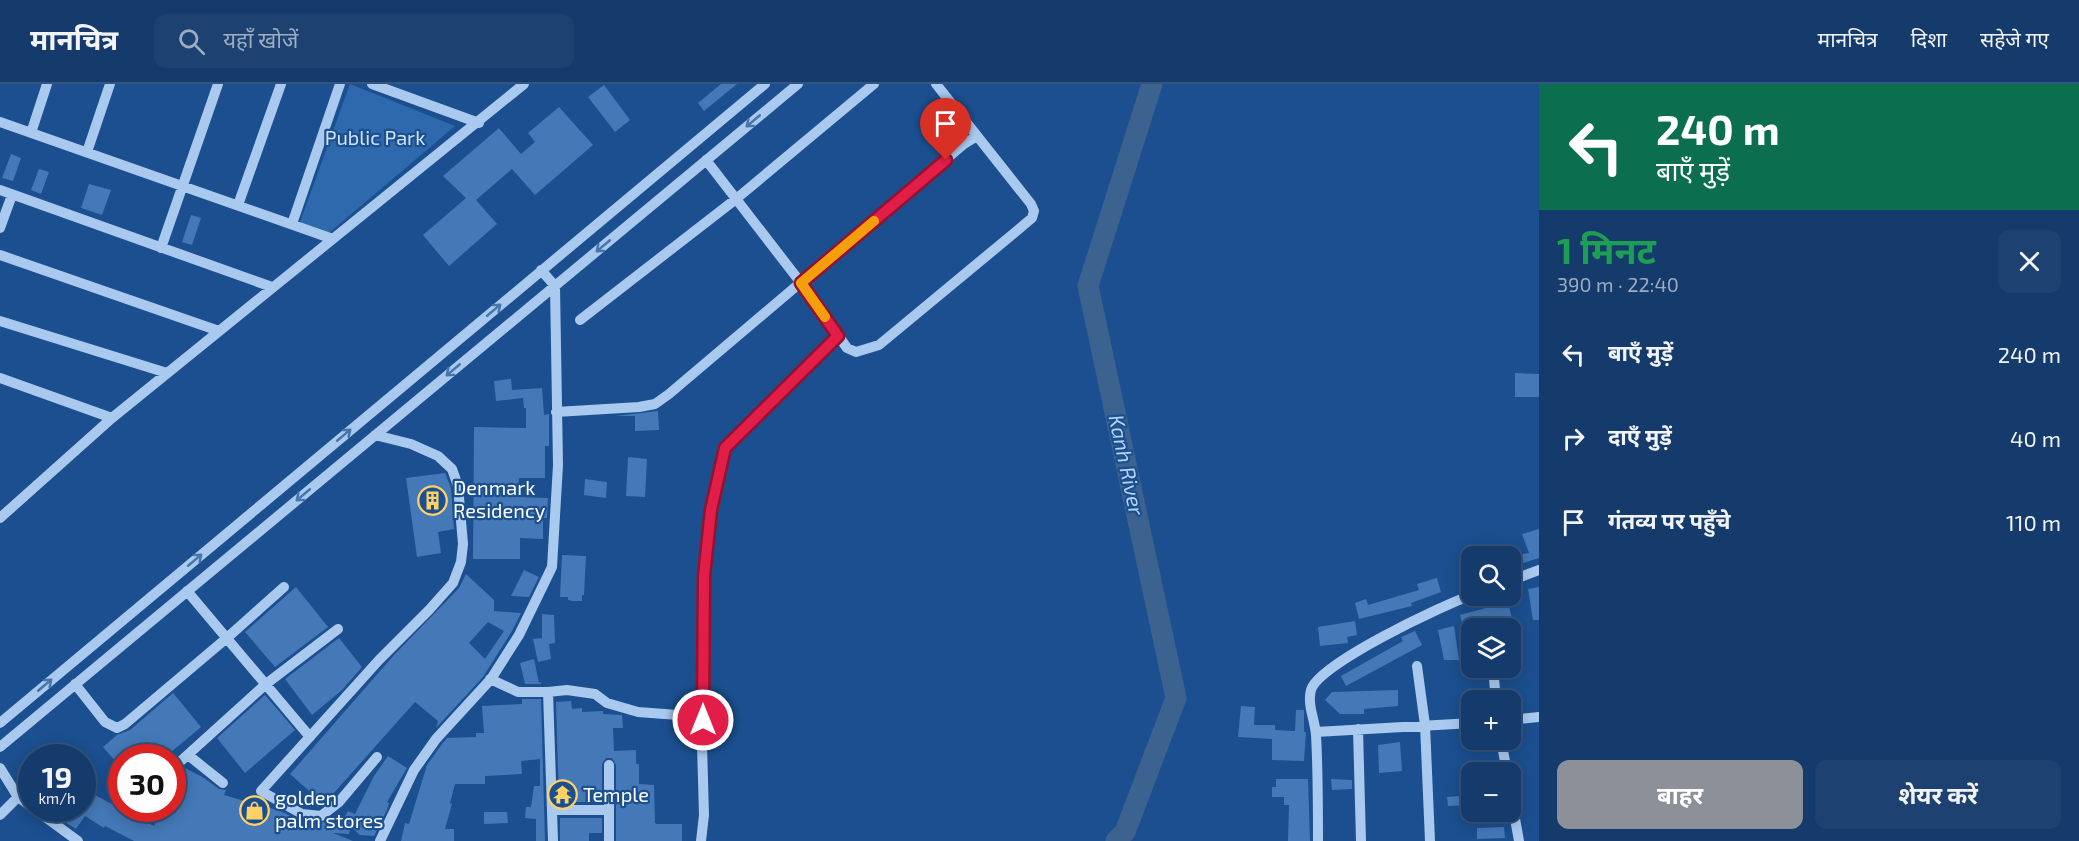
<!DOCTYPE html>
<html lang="hi">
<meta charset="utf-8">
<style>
body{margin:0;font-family:"Exo 2","Noto Sans Devanagari",sans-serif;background:#1d4271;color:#f1f3f6;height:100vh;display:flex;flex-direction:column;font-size:22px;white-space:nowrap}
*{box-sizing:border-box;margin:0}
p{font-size:20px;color:#9dadc1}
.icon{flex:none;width:33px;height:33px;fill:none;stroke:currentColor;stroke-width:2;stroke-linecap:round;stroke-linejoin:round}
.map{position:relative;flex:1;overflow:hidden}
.sheet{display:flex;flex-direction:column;background:#143b6b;width:540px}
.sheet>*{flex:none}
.banner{background:#0b6e4f;color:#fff;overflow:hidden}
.fabs{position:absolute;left:1461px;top:462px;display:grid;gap:12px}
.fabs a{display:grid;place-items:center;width:60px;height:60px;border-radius:12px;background:#143b6b;box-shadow:0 3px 15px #0003,0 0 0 2px #33557e;font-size:30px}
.speed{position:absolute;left:18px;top:660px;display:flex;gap:12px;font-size:30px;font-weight:700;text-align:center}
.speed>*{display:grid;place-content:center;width:78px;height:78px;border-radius:50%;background:#143b6b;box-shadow:0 3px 15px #0003,0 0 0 2px #33557e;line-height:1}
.speed small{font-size:15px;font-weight:400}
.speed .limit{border:9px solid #d22;background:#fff;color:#111}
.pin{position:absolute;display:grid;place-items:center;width:51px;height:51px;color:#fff;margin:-62px -26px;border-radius:50% 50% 50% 0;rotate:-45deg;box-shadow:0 0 6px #0007}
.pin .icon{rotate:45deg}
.me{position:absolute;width:66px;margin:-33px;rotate:0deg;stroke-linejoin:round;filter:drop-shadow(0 0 4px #0008)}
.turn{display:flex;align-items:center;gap:21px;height:126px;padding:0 18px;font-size:27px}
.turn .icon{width:78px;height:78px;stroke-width:2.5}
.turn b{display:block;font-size:42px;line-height:51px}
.round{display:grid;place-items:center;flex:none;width:63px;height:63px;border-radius:12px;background:#1d4271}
.summary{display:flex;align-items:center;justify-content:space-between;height:102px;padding:0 18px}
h1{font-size:36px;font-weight:700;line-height:45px;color:#1e9e55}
.primary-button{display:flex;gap:12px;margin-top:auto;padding:12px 18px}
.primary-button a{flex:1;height:69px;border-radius:12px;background:#8c9099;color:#fff;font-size:24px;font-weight:700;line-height:69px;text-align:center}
.primary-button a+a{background:#1d4271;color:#f1f3f6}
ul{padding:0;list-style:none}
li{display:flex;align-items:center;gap:18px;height:84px;padding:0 18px}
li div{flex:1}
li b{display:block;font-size:22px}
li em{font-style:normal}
header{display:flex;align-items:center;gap:36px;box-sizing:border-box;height:84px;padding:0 30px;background:#143b6b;border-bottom:2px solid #33557e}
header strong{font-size:28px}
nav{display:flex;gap:33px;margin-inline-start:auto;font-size:21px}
.search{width:420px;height:54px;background:#1d4271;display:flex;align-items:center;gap:15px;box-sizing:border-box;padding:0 21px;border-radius:12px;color:#9dadc1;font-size:22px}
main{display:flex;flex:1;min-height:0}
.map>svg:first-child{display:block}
.green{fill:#2e69ad}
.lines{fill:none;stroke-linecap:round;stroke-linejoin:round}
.river{stroke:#3c6290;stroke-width:21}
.building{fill:#4478b7;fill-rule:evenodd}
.minor{stroke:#a9c9ee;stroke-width:10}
.oneway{stroke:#4674ac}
.route-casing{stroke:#92132f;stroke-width:15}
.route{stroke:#e11d48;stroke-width:10}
.slow{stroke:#f59e0b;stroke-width:10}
.labels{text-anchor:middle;stroke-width:4.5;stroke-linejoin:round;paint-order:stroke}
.park-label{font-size:20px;fill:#cfe3fa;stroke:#1b4f8f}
.poi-label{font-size:20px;fill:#fff;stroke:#1b4f8f;text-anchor:start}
.water-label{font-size:21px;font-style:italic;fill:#b5d3f5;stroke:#1b4f8f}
</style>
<header>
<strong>मानचित्र</strong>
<div class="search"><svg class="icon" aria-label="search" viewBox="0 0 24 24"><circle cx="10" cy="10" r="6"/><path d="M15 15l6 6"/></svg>यहाँ खोजें</div>
<nav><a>मानचित्र</a><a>दिशा</a><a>सहेजे गए</a></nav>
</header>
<main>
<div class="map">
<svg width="1539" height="757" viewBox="0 0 1539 757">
<rect width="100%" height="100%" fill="#1b4f8f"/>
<path class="green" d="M350,0L455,42L329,149L299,141Z"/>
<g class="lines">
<path class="river" d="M1116,757L1125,748L1176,614L1088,202L1152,0"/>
</g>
<path class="building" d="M721,0H737L704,27L698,19Z
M604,1L630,36L615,48L588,13Z
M559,23L593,61L535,111L512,85L476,116L497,140L449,182L423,151L466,114L443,92L499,44L521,70L535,58L528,49Z
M11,70L21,74L13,97L2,94Z
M39,85L49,88L41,110L31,106Z
M89,100L111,106L102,131L81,124Z
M191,131L201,134L192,161L182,158Z
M1515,289L1539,290V313H1515Z
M511,295L512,306L542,304L544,331L549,330V362H545V394H519L518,413L548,414L547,434H543V455L520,454V475H473L474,343L526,344V324H524L523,314L496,317L494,297Z
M658,327L659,346L635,347V332H615Z
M628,373L647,375L645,413L626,412Z
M445,389L451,404L454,445L438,448L441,469L417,473L406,394Z
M585,395L607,398L606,414L584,411Z
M1539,445V474L1520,480L1521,484L1510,486V472L1529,469L1522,450Z
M562,471L586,472L584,511H582V517H573L568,516V513H560Z
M1472,481V504L1465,506L1460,483Z
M524,486L539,493L529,513L511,512Z
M466,490L494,516V527L521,529L512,547L483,593L436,644L438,637L415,618L324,720L290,690L394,571L459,504ZM488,538L504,547L485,575L469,559Z
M1437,494L1441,508L1411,519L1412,522L1359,535L1355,519L1366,515L1368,521L1419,506L1417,500Z
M296,503L328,543L275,583L245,548Z
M1539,503V536H1533L1528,505Z
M1508,518L1512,535L1464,547L1460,531Z
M542,530L554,531L555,559L549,560L551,575L538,578L533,555L542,554Z
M1355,537L1357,551L1347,553L1348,559L1320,562L1318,543Z
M1454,542L1459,576H1444L1438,546Z
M1415,547L1422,561L1346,602L1341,592L1403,557L1401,553Z
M339,554L362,583L342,606L312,631L285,595Z
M534,575L539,599L541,598V600H525L520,579Z
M1398,606V622L1364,625V630H1340L1325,616L1332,608Z
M173,609L201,643L164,674H122V685L103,663L117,651L130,646Z
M265,611L295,646L245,689L217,654Z
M522,615H541L545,757H536V735L525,734L526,723H531L534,702H540V675L521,677L522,690L485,692V700H455L450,719L452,720L445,745H454V757H401L405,739L409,740L427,681L442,660L447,654L476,653V649H484L482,622L522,620Z
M571,617L572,625L582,624V628L603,627V630L622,631L623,644H613L614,667L636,666V680H639V700L654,701L655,739L657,740H682V757H616V681L612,674H606L602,680V718H559L556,618Z
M1241,622L1255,623L1254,641H1275V646L1295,647L1296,626H1304V648H1306L1304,677L1272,676V655L1238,653Z
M1400,658L1402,687L1379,689L1378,661Z
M388,672L407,684L387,718L389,719L387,726L374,752L360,751L343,736L348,727L355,730L374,692Z
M185,684L204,694L219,705L226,706L224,711L280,727L301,737L325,738L350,745L349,750L333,749L353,757H134L105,742L104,744L85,732L76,745L65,738L74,724H82V719L89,708L154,742L163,724H172V696Z
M1276,695H1308L1310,757H1288L1289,721H1284V713H1272V703H1276Z
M1331,695L1352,696V705L1332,706Z
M1472,711V721L1448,722L1447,713Z
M484,728H507L508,739L484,740Z
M560,734H602V749H589V757H560Z
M1504,743L1505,754L1477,755V744Z"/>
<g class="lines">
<path class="minor" d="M372,0L479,39
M0,38L333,155
M31,49L47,0
M87,68L110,0
M706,76L801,199L847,264L856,268L879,261L1019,145L1032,134L1034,127L1031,120L936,0
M0,106L272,203
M238,121L281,0
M292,140L340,0
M0,144L12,111
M161,164L218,0
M0,171L219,247
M580,236L736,115L874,0
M0,237L167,289
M0,294L112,334
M556,328L639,323L655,320L669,310L964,60L977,52
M375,351L411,360L438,372L452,385L458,402L463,460L461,478L453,499L429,526L379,576L261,707L302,730L321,732L339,718L377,673
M0,434L112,334L524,0
M1510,497L1539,486
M187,507L310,653
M1417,582L1425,641L1430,757
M1493,584L1496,616
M490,595L518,608H548L553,757
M75,600L105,638L117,644L125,640L228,553L284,503
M548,608L567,606L595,610L607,619L638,628L678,631L703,636
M1510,636L1539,633
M0,639L765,0
M1358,645L1361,757
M1316,648L1472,639
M1501,656L1507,688
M0,663L798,0
M188,671L223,699
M0,684L18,713L78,757
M172,685L266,600L338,545
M1510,707L1519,757
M553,726H608
M0,731L18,713
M380,757L414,686L436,655L491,595L519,551L552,483L558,381L555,202L541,186
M609,757V681
M701,757L704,731L702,661L704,492L711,426L725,364L838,252
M1318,757C1318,722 1318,686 1316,651C1315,636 1307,621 1311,606C1318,580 1443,521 1472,511"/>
</g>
<defs><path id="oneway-shaft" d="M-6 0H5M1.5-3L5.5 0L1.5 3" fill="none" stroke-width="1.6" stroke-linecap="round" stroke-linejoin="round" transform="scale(1.5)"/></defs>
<g class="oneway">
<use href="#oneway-shaft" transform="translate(753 37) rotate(140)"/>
<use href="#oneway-shaft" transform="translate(603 162) rotate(140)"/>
<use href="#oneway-shaft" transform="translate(494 226) rotate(-40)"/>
<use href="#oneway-shaft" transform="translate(453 286) rotate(140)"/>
<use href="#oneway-shaft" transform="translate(344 351) rotate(-40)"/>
<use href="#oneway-shaft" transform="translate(303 411) rotate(140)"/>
<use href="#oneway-shaft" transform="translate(195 476) rotate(-40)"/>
<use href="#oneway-shaft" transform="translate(45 601) rotate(-40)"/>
</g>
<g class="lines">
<defs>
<path id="route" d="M703,636L704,492L711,426L725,364L838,252L801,199L946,76"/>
</defs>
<use href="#route" class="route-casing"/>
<use href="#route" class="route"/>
<path class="slow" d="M825,233L801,199L874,137"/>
</g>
<defs>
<symbol id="building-ring" viewBox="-11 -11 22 22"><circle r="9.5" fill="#1b4f8f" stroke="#ffd166" stroke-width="1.5"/><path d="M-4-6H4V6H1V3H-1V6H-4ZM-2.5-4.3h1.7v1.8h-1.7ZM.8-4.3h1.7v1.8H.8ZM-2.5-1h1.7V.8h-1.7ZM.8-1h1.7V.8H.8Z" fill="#ffd166"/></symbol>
<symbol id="temple-ring" viewBox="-11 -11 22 22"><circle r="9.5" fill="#1b4f8f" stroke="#ffd166" stroke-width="1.5"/><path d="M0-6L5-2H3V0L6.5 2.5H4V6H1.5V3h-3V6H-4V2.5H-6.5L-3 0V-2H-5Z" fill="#ffd166"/></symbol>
<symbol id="shop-ring" viewBox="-11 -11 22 22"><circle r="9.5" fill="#1b4f8f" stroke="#ffd166" stroke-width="1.5"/><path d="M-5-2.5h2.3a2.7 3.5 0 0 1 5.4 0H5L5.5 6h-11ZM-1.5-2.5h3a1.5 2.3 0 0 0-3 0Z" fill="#ffd166"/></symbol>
</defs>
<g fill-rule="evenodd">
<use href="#building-ring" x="416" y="400" width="33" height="33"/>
<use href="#temple-ring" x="546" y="694" width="33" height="33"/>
<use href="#shop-ring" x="238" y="710" width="33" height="33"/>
</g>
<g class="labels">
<g class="park-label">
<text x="375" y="61">Public Park</text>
</g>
<g class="poi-label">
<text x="453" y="411">Denmark<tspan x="453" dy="23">Residency</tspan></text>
<text x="583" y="718">Temple</text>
<text x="275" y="721">golden<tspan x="275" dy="23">palm stores</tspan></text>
</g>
<g class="water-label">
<text transform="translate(1126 381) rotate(78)" y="7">Kanh River</text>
</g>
</g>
</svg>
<div class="fabs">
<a><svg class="icon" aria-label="search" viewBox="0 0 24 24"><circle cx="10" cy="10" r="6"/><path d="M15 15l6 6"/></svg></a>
<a><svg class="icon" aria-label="layers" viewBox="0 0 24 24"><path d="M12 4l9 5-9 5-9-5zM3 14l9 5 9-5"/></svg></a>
<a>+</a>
<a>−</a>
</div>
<div class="speed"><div>19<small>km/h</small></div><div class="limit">30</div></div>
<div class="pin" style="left:946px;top:76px;background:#d93025"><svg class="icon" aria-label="arrive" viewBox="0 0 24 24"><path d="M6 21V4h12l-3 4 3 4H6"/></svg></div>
<svg class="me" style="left:703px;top:636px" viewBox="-20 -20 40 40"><circle r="17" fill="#e11d48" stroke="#fff" stroke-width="3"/><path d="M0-11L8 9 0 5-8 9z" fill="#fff"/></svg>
</div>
<section class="sheet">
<div class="banner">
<div class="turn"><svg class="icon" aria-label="left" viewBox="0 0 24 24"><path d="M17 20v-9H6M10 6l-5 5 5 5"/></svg><div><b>240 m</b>बाएँ मुड़ें</div></div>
</div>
<div class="summary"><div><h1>1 मिनट</h1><p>390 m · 22:40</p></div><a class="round"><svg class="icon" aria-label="close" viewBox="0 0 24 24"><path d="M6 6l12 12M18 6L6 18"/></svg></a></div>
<ul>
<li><svg class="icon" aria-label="left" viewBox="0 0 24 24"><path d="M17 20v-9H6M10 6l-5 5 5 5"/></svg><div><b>बाएँ मुड़ें</b></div><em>240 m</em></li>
<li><svg class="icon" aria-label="right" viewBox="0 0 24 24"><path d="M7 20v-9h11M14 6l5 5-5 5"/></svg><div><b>दाएँ मुड़ें</b></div><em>40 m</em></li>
<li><svg class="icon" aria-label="arrive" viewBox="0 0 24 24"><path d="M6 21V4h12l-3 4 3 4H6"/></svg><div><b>गंतव्य पर पहुँचे</b></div><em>110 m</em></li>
</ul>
<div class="primary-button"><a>बाहर</a><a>शेयर करें</a></div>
</section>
</main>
